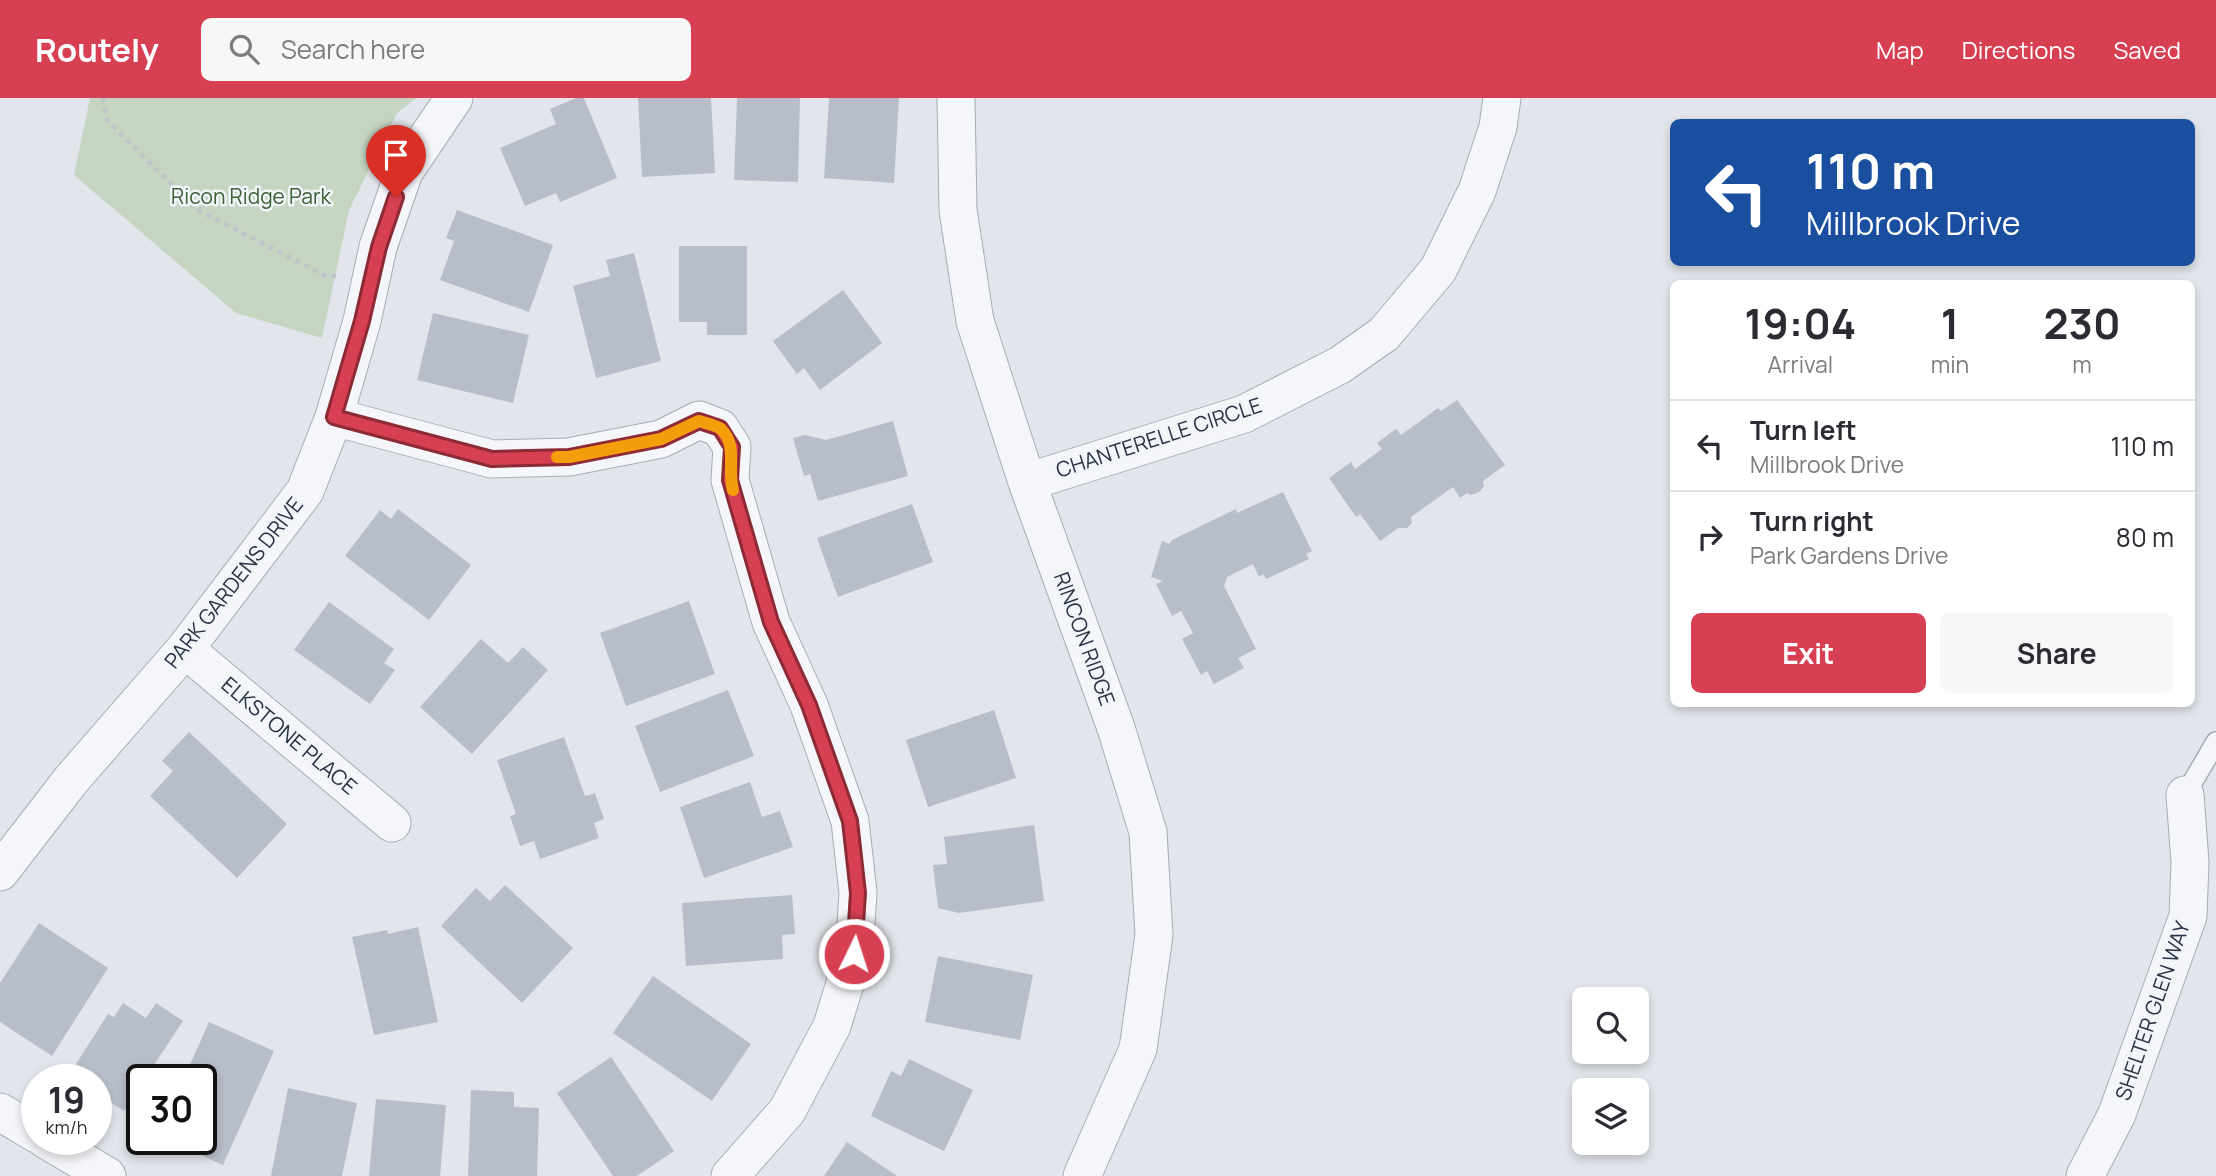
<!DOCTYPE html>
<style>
body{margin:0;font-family:Manrope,sans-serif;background:#f7f7f7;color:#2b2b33;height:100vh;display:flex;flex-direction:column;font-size:26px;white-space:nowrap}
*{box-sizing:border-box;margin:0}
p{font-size:23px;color:#7c7c81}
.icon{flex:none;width:38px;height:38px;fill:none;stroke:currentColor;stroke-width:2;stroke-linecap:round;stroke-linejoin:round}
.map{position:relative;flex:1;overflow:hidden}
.sheet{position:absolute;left:1670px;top:182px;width:525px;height:427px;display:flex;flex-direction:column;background:#fff;border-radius:10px;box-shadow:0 4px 10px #0003}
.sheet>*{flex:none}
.guide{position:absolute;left:1670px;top:21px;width:525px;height:147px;border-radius:10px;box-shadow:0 4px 10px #0003;background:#1a4fa0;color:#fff;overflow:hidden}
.tools{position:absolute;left:1572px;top:889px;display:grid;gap:14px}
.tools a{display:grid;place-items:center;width:77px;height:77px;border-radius:10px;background:#fff;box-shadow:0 4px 10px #0003;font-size:35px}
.speed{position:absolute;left:21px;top:966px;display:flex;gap:14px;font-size:35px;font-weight:700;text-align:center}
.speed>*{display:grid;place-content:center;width:91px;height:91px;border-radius:50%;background:#fff;box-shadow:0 4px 10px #0003;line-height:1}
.speed small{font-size:18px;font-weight:400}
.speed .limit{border:4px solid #111;border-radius:10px;background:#fff;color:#111}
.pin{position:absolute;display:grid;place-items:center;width:60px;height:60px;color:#fff;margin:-72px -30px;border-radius:50% 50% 50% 0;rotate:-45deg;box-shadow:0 0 7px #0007}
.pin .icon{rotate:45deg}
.me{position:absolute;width:77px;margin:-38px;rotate:4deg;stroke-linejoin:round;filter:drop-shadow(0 0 5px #0008)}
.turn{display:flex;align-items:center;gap:24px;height:147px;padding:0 21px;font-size:32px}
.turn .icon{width:91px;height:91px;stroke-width:2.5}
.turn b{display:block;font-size:49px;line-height:60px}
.eta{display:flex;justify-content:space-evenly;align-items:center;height:119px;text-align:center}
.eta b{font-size:42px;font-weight:700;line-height:49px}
.button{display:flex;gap:14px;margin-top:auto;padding:14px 21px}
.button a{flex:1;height:80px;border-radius:10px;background:#d74053;color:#fff;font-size:28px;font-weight:700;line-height:80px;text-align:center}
.button a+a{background:#f7f7f7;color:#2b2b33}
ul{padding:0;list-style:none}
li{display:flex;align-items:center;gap:21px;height:91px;padding:0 21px;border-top:2px solid #e1e1e2}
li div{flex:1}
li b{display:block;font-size:26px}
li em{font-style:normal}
header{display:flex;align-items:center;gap:42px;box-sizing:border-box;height:98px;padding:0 35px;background:#d74053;color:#fff}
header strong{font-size:33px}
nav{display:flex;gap:38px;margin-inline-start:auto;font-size:24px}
.search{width:490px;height:63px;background:#f7f7f7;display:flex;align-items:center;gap:18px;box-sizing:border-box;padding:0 24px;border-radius:10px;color:#7c7c81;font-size:26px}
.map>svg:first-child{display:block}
.green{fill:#c6d5c2}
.building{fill:#b8bec9}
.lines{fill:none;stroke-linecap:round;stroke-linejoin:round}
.service-casing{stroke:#a6acb6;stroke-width:22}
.minor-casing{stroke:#a6acb6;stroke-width:39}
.path{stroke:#c0c3ca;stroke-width:4.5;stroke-dasharray:5 5;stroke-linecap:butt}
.service{stroke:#f5f6f9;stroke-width:19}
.minor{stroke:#f5f6f9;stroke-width:37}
.route-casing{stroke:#8c2a36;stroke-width:18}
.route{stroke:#d74053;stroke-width:12}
.slow{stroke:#f59e0b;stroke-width:12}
.labels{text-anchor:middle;stroke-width:5;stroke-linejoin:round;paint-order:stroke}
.park-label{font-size:21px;fill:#3c6135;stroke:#f1f4f8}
.street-label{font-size:21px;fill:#283244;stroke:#f1f4f8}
</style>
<header>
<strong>Routely</strong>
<div class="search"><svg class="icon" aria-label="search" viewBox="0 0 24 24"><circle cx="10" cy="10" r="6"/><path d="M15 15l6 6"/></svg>Search here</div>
<nav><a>Map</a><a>Directions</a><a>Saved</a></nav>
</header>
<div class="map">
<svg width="2216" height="1078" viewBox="0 0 2216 1078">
<rect width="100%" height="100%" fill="#e2e5eb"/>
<path class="green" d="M90,0H416L397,15L349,112L322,240L236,215L74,77Z"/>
<path class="building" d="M576,0H584L617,80L560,104L556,95L525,108L500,50L556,26L550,11Z
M638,0H711L715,75L642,79Z
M737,0H800L798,84L734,82Z
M829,0H899L894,85L824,80Z
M457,112L553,147L529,214L440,182L454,143L446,140Z
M679,148H747V237H707V224H679Z
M634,155L661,263L596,280L573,188L610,178L606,162Z
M843,192L882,245L820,292L804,270L797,276L773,243Z
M433,215L529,237L513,305L417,282Z
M1457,302L1505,367L1483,383L1484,388L1479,394L1471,397L1467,395L1460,400L1453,389L1411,419L1412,425L1407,430H1398L1380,443L1360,416L1356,419L1329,380L1351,364L1355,371L1382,351L1377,345L1396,331L1401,337L1438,310L1441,313Z
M893,323L908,378L818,403L810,376L804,378L793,340L805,337L826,342Z
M1283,394L1312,453L1306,456L1309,461L1266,481L1263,476L1259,479L1253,466L1227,479L1224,488L1256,551L1238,560L1244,570L1214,586L1207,573L1201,577L1182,541L1193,535L1181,513L1172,518L1156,486L1163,483L1151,479L1162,443L1169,446L1172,442L1236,411L1237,415Z
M912,406L933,464L838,499L817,440Z
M398,411L471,467L429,522L345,458L380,412L391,421Z
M689,503L715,576L626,608L600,535Z
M329,504L394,551L384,565L395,572L370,606L294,552Z
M481,541L508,565L523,549L548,572L472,656L420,609Z
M728,592L754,658L660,694L635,628Z
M994,612L1016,680L928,709L906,642Z
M189,634L287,726L237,780L150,698L173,673L162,663Z
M564,639L585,698L595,695L604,721L594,725L599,740L540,761L534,743L520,748L510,718L516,716L497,662Z
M750,684L762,719L780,713L793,749L704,780L680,709Z
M1034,727L1044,803L959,815L938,810L933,767L947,766L944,739Z
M505,787L573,850L522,905L441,828L476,790L490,803Z
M792,797L795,836L782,837L783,861L686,868L682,805Z
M39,825L108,870L52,958L0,924V885Z
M418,829L438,924L374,937L352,839L387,832L388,836Z
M938,858L1033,877L1020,942L925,924Z
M653,878L751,946L712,1003L613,935Z
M123,905L146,920L156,905L183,923L144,982H142V986L124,1013L96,995V982H79L85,973L76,966L108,916L114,919Z
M209,924L274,953L223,1067L166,1041H201V982H183Z
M611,959L674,1053L637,1078H613L557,995Z
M909,961L973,992L944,1053L871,1018L891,973L901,978Z
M288,990L357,1005L342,1078H271Z
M471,992L514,994V1009L539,1010L537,1078H468Z
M376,1001L446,1007L440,1078H369Z
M847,1044L897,1078H824Z"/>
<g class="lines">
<defs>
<path id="service" d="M2185,697L2216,644"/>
<path id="minor" d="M956,0L958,112L975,223L1027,384L1116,630L1148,734L1154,837L1138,951L1082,1078
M334,319L492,361L569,359L661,341L699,322L720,330L732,349L730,382L771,524L809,607L850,723L858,795L854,856L832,928L787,1013L730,1078
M1027,384L1244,316L1340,267L1384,236L1438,172L1477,93L1498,29L1502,0
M185,551L392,725
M0,774L71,682L185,551L305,393L334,319L362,223L378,149L404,74L454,0
M0,1014L37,1036
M45,1041L107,1078
M2085,1078L2117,1016L2188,818L2190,764L2185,697"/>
</defs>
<use href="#service" class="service-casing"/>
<use href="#minor" class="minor-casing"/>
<path class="path" d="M103,0L107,22L196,111L324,177L336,178"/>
<use href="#service" class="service"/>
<use href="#minor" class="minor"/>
</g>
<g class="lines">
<defs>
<path id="route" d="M396,99L379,149L362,223L334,319L492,361L569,359L661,341L699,323L720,330L732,349L730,382L771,524L809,607L850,723L858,795L854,856"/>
</defs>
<use href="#route" class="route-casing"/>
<use href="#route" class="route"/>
<path class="slow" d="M557,359H569L661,341L699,323C705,325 716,327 721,331C738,347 727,371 733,392"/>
</g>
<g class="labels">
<g class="park-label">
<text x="251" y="106">Ricon Ridge Park</text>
</g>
<g class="street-label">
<text transform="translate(1159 340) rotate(-18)" y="7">CHANTERELLE CIRCLE</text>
<text transform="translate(234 485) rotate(-52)" y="7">PARK GARDENS DRIVE</text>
<text transform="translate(1084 541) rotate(70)" y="7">RINCON RIDGE</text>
<text transform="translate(289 638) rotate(40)" y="7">ELKSTONE PLACE</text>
<text transform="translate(2153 913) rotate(-71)" y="7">SHELTER GLEN WAY</text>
</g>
</g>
</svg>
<div class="tools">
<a><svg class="icon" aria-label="search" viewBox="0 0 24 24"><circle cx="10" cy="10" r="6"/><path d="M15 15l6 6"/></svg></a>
<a><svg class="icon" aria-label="layers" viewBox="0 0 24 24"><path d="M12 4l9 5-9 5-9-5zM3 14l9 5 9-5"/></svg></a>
</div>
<div class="speed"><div>19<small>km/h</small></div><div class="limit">30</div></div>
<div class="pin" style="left:396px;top:99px;background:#d93025"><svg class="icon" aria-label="arrive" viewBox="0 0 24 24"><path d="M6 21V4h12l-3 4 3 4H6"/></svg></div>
<svg class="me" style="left:854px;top:856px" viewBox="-20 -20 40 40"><circle r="17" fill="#d74053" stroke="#fff" stroke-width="3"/><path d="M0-11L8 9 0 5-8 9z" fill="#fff"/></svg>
<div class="guide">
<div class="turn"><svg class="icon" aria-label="left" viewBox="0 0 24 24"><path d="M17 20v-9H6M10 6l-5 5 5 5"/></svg><div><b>110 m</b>Millbrook Drive</div></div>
</div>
<section class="sheet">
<div class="eta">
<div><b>19:04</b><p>Arrival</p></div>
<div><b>1</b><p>min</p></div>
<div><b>230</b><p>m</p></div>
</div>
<ul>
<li><svg class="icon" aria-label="left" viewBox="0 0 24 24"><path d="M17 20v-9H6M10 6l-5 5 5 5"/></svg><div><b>Turn left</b><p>Millbrook Drive</p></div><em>110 m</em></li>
<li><svg class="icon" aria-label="right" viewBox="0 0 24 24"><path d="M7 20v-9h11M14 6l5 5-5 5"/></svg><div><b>Turn right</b><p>Park Gardens Drive</p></div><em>80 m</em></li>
</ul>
<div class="button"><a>Exit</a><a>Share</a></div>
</section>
</div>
